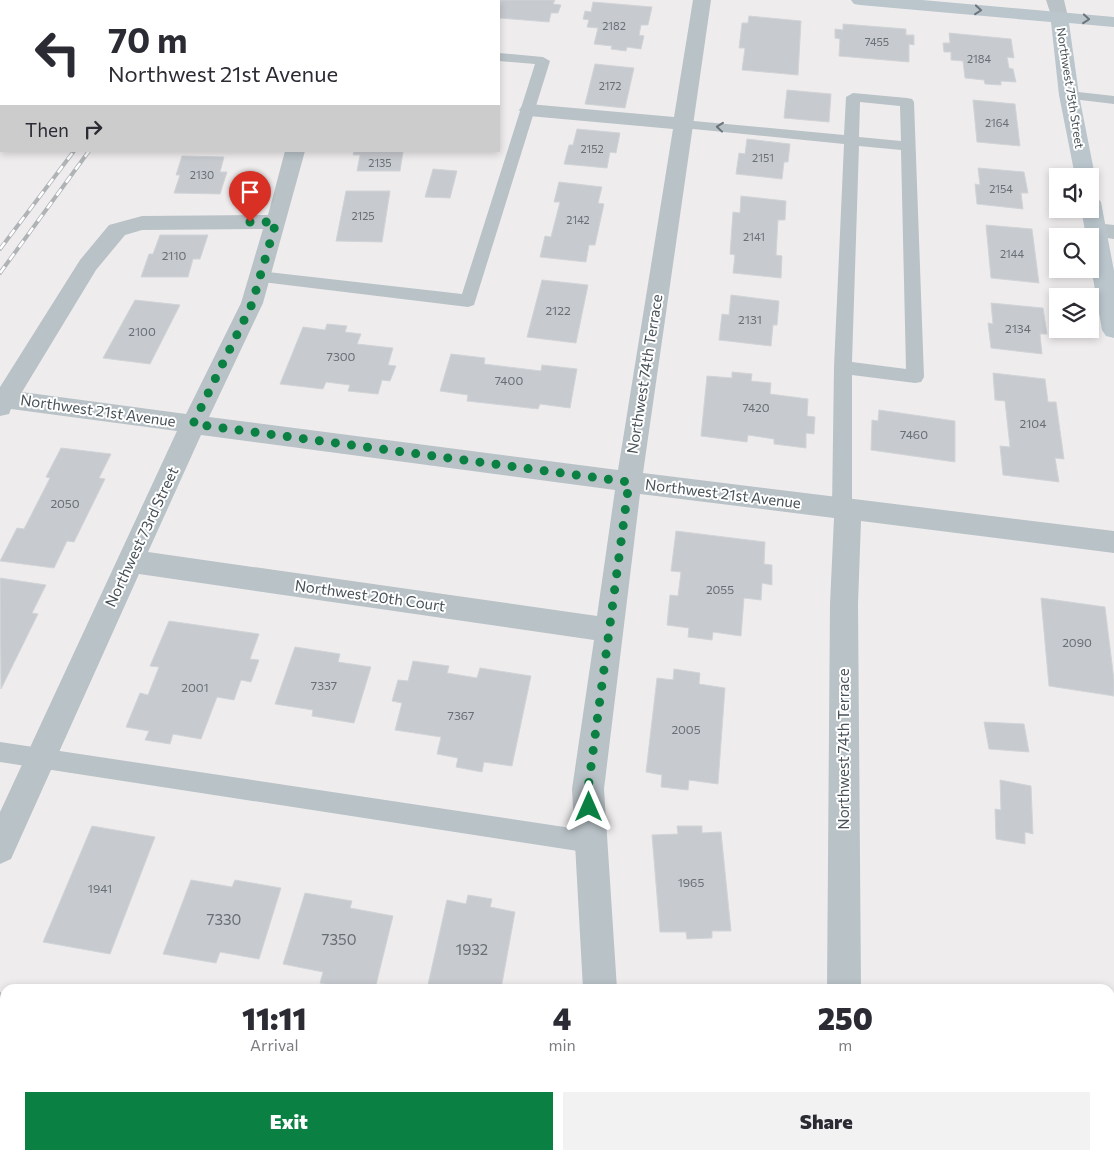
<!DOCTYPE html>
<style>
body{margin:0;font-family:Commissioner,sans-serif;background:#f2f2f3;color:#2b2b33;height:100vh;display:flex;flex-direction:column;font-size:19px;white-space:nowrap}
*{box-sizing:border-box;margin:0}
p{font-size:16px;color:#7c7c81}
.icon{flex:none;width:28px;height:28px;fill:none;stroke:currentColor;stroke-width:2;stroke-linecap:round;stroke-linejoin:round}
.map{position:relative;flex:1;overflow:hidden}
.sheet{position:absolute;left:0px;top:984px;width:1115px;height:176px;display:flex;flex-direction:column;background:#fff;border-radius:15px 15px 0 0;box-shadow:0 2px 8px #0003}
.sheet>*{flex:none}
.banner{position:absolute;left:0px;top:0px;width:500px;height:152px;box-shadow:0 2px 8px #0003;background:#fff;color:#2b2b33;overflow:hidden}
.tools{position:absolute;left:1049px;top:168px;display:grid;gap:10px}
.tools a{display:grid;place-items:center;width:50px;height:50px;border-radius:0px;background:#fff;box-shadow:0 2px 8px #0003;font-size:25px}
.pin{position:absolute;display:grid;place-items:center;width:42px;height:42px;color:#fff;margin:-51px -21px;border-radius:50% 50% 50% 0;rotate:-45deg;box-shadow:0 0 5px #0007}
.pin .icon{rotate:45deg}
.me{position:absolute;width:55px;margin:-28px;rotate:0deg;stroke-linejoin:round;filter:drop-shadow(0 0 4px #0008)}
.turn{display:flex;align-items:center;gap:18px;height:105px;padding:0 25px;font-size:22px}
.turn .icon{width:65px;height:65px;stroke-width:2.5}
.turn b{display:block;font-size:35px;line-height:42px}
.then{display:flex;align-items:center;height:48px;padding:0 25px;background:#0003;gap:10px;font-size:19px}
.eta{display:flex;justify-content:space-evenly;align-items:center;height:85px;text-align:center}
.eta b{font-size:30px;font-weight:800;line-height:35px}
.cta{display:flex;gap:10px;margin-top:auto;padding:10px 25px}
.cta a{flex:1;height:58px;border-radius:0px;background:#0b8043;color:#fff;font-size:20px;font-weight:800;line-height:58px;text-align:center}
.cta a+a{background:#f2f2f3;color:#2b2b33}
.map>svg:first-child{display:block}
.building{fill:#c7cacf;stroke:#d1d4d7}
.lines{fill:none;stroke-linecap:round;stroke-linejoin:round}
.lane{fill:#b9c2c7;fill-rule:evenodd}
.street{fill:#b9c2c7;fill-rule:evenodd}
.secondary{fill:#bac5cc;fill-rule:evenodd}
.rail-casing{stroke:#afb3b6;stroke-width:4}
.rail{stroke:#fff;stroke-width:2.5;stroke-dasharray:8;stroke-linecap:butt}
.oneway{stroke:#6a747a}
.oneway2{stroke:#697379}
.route{stroke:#0b8043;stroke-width:9;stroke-dasharray:0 16.2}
.labels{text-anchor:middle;stroke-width:4;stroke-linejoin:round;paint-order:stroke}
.far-number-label{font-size:11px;fill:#676f75}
.far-street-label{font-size:12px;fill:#475157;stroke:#fff}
.number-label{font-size:12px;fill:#676f75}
.street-label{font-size:15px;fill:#475157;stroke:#fff}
.near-number-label{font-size:15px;fill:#676f75}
</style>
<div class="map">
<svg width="1114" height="1159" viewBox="0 0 1114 1159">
<rect width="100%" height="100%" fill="#efeced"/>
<path class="building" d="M394,0H460L394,1Z
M486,0H555L553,4L561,5L558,13H551L549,22L499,18V1Z
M593,2L652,7L648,25H641L639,35L644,36L641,49L627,47L626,51L611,49L612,46L594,44L598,28L587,27L589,20L583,19L585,11L591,12Z
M749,16L801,21L798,75L742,70L745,48H739L742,23H748Z
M843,24L906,29V35H914V45L909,44V62L839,56L840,39L835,38V29L843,30Z
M949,33L1011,39L1014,58L1007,57L1009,68L1013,69L1016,82L1001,81V85L985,84L984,80L965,78L963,61L951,60V52H944L943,43H950Z
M595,64L634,68L625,108L585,104Z
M787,90L831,94L829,122L784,118Z
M973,100L1015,104L1020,146L977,142Z
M577,129L620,133L616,153L610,152L607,168L564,164L569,145H573Z
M747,139L790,144L788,162H784L782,179L736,174L739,153L745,154Z
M354,151L403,152L400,171H357L360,155H353Z
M182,156L224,157L220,172H227L220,194L174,193L180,175H176Z
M978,168L1024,172L1028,193H1021L1023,209L977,204L975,184L980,185Z
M433,169L457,171L450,198L425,197Z
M559,182L602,187L598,203L604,204L595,245H589L586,262L540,257L545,236L551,237L560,202H554Z
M346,191H390L382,242L336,241Z
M741,196L786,201L785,220H778L776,255L782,256L781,278L733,273L735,255L730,254L733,212L740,213Z
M986,225L1032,229L1039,283L991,278Z
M160,235H208L200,259H193L188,277H141L149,254H153Z
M542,280L588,285L576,343L527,337Z
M731,295L779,301L777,325H773L771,346L719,340L722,314L729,315Z
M135,300L180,305L150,364L103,358Z
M991,303L1043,308L1047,334H1040L1042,354L991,348L988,323L993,324Z
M327,324L347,326L345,332L361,334L357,344L393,348L388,365L396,366L390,381L382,380L378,394L348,391L350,385L326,382L323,389L280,384L303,327L325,330Z
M451,354L485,358L484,364L541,371L542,365L577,369L570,408L540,404L538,409L467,401L468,395L440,391Z
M732,372L752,374L751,381L771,383L770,394L808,399L807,416L815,417L814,434L806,433V448L774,444V439L748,435L747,442L701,436L707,376L732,378Z
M993,373L1045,379L1048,402H1056L1064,459L1055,458L1059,482L1003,475L1000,446L1010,447L1005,401L995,400Z
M879,410L955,421V462L871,450L872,420L878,421Z
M61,448L111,454L99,478L105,479L74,542L67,541L54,568L0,561L17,528L24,529L50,478L46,477Z
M676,531L765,542L764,564L772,565V585L762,583L761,600L744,598L741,636L713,632L712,640L688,637L689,628L667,625L670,595L678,596L681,572L671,571Z
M0,578L46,585L32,613L38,614L1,689Z
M1041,598L1105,607L1114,680V696L1049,686Z
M169,621L259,634L250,659L259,660L251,682L241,680L234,700L217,697L201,739L173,734L170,744L145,740L149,731L126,727L140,693L148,695L159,667L150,666Z
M295,647L340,654L338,662L371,667L354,723L312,716L313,710L275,704Z
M413,661L449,666L447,673L477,678L480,668L531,676L512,766L484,762L482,772L456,767L458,758L437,754L441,737L395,730L402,703L392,701L398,680L408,681Z
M674,669L700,673L699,684L725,688L718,784L689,780L688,790L661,787L662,775L646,772L657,678L673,680Z
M984,722L1024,724L1029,752L989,749Z
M1000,780L1031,786L1033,834L1025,832V844L996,839L995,809L1001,810Z
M92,826L155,837L110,954L43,942Z
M677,826H702V833L721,832L731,931H712V938L687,939L686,932H660L652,835L678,834Z
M191,880L232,887L235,880L281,888L259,959L220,952L216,963L163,954Z
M305,893L352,901L350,908L393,916L375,989H352L320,983L323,972L283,964Z
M468,895L492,899L490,907L515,912L501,989H427L447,900L466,904Z
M735,986V989L663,988Z
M0,1120L5,1121V1155H102L100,1159H0Z"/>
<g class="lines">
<path class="lane" d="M0,11H1V20H0Z
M499,53L543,57L550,61L474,305L468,307L253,281L251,277L253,273L259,271L462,294L535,64L499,61Z
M1069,91L1114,96V104L1064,98L1062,95L1064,92Z
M853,93L907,98L912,99L914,102L924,377L921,382L915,383L852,375V508L849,513L842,516L835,513L832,508L834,367L844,144L683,128L678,127L676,124L678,121L683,120L844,135L846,97ZM860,102L900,106L901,141L859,137ZM859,146L901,150L906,369L852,362Z
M0,742L591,831L599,834L603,842L599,850L591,853L0,762Z"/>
<path class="street" d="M693,0H711L643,473L1114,531V553L861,521L858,604L861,989H827L830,604L834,518L640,494L604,789L617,989H583L572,789L594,640L139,574L11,859L0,864V812L177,431L11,409L9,414L0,416V387L80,260L109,225L142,216L268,215L285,151H305L263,303L209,417L618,470L673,129L529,116L522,114L519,110L522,106L529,104L674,117ZM263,229L241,303L186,414L22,392L96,270L125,235L142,230ZM201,435L615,490L597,616L148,552Z
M1046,0H1064L1068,17L1065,21L1059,22L1053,21Z
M1095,223L1114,225V239L1087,235L1084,230L1087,225Z
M0,992L5,994V1031L0,1029Z
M591,1155H629V1159H591Z
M825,1155H863V1159H825Z"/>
<path class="secondary" d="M851,0H922L1114,17V27L1069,23L1079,95L1095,176L1092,181H1090V176H1075L1059,95L1051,22L860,5L854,4Z
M1090,195L1097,197L1101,202L1114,271V338L1106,336L1102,330L1090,261V236H1086L1081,209H1090Z"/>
<defs>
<path id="rail" d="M0,249L74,151
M0,273L89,151"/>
</defs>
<use href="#rail" class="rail-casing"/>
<use href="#rail" class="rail"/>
</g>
<defs><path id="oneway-chevron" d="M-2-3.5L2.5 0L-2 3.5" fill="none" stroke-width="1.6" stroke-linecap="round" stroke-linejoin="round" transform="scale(1.25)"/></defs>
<g class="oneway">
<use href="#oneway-chevron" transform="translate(978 10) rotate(5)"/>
<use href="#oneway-chevron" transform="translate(1086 19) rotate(5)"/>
</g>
<use class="oneway2" href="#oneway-chevron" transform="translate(720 127) rotate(-174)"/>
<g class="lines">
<path class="route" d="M250,222H276L252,304L193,424L629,482L588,789L589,807"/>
</g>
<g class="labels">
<g class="far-number-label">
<text x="614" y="30">2182</text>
<text x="877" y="46">7455</text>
<text x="979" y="63">2184</text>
<text x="610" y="90">2172</text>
<text x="997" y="127">2164</text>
<text x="592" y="153">2152</text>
<text x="763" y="162">2151</text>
<text x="380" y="167">2135</text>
<text x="202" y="179">2130</text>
<text x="1001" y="193">2154</text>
<text x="363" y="220">2125</text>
<text x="578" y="224">2142</text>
<text x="754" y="241">2141</text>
<text x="1012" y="258">2144</text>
</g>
<g class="far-street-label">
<text transform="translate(1070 88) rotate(81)" y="4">Northwest 75th Street</text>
</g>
<g class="number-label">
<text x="174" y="260">2110</text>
<text x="558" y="315">2122</text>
<text x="750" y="324">2131</text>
<text x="1018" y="333">2134</text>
<text x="142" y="336">2100</text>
<text x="341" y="361">7300</text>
<text x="509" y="385">7400</text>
<text x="756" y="412">7420</text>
<text x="1033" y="428">2104</text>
<text x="914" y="439">7460</text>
<text x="65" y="508">2050</text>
<text x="720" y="594">2055</text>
<text x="1077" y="647">2090</text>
<text x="324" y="690">7337</text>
<text x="195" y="692">2001</text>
<text x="461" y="720">7367</text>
<text x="686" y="734">2005</text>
<text x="691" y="887">1965</text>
<text x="100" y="893">1941</text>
</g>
<g class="street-label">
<text transform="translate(645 374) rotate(-81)" y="5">Northwest 74th Terrace</text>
<text transform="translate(98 411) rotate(8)" y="5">Northwest 21st Avenue</text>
<text transform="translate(723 494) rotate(7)" y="5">Northwest 21st Avenue</text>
<text transform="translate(142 537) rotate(-65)" y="5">Northwest 73rd Street</text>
<text transform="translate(370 596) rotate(8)" y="5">Northwest 20th Court</text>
<text transform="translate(844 749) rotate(-90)" y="5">Northwest 74th Terrace</text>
</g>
<g class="near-number-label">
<text x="224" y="925">7330</text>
<text x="339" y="945">7350</text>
<text x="472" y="955">1932</text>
</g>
</g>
</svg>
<div class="tools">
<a><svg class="icon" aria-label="sound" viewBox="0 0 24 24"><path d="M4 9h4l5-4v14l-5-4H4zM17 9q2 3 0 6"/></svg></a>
<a><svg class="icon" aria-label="search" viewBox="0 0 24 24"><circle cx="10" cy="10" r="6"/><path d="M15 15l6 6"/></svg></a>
<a><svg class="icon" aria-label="layers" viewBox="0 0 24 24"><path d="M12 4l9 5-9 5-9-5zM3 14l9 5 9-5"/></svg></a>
</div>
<div class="pin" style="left:250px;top:222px;background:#d93025"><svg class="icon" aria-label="arrive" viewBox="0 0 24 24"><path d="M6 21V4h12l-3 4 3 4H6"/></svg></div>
<svg class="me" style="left:589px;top:807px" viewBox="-20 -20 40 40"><path d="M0-17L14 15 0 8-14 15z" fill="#0b8043" stroke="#fff" stroke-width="4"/></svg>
<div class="banner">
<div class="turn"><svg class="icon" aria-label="left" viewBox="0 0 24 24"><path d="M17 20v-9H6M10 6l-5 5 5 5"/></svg><div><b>70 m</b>Northwest 21st Avenue</div></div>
<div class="then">Then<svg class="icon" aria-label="right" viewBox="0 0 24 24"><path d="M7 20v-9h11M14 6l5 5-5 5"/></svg></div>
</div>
<section class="sheet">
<div class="eta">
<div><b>11:11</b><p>Arrival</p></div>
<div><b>4</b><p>min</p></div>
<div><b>250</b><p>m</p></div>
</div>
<div class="cta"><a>Exit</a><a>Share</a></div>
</section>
</div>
